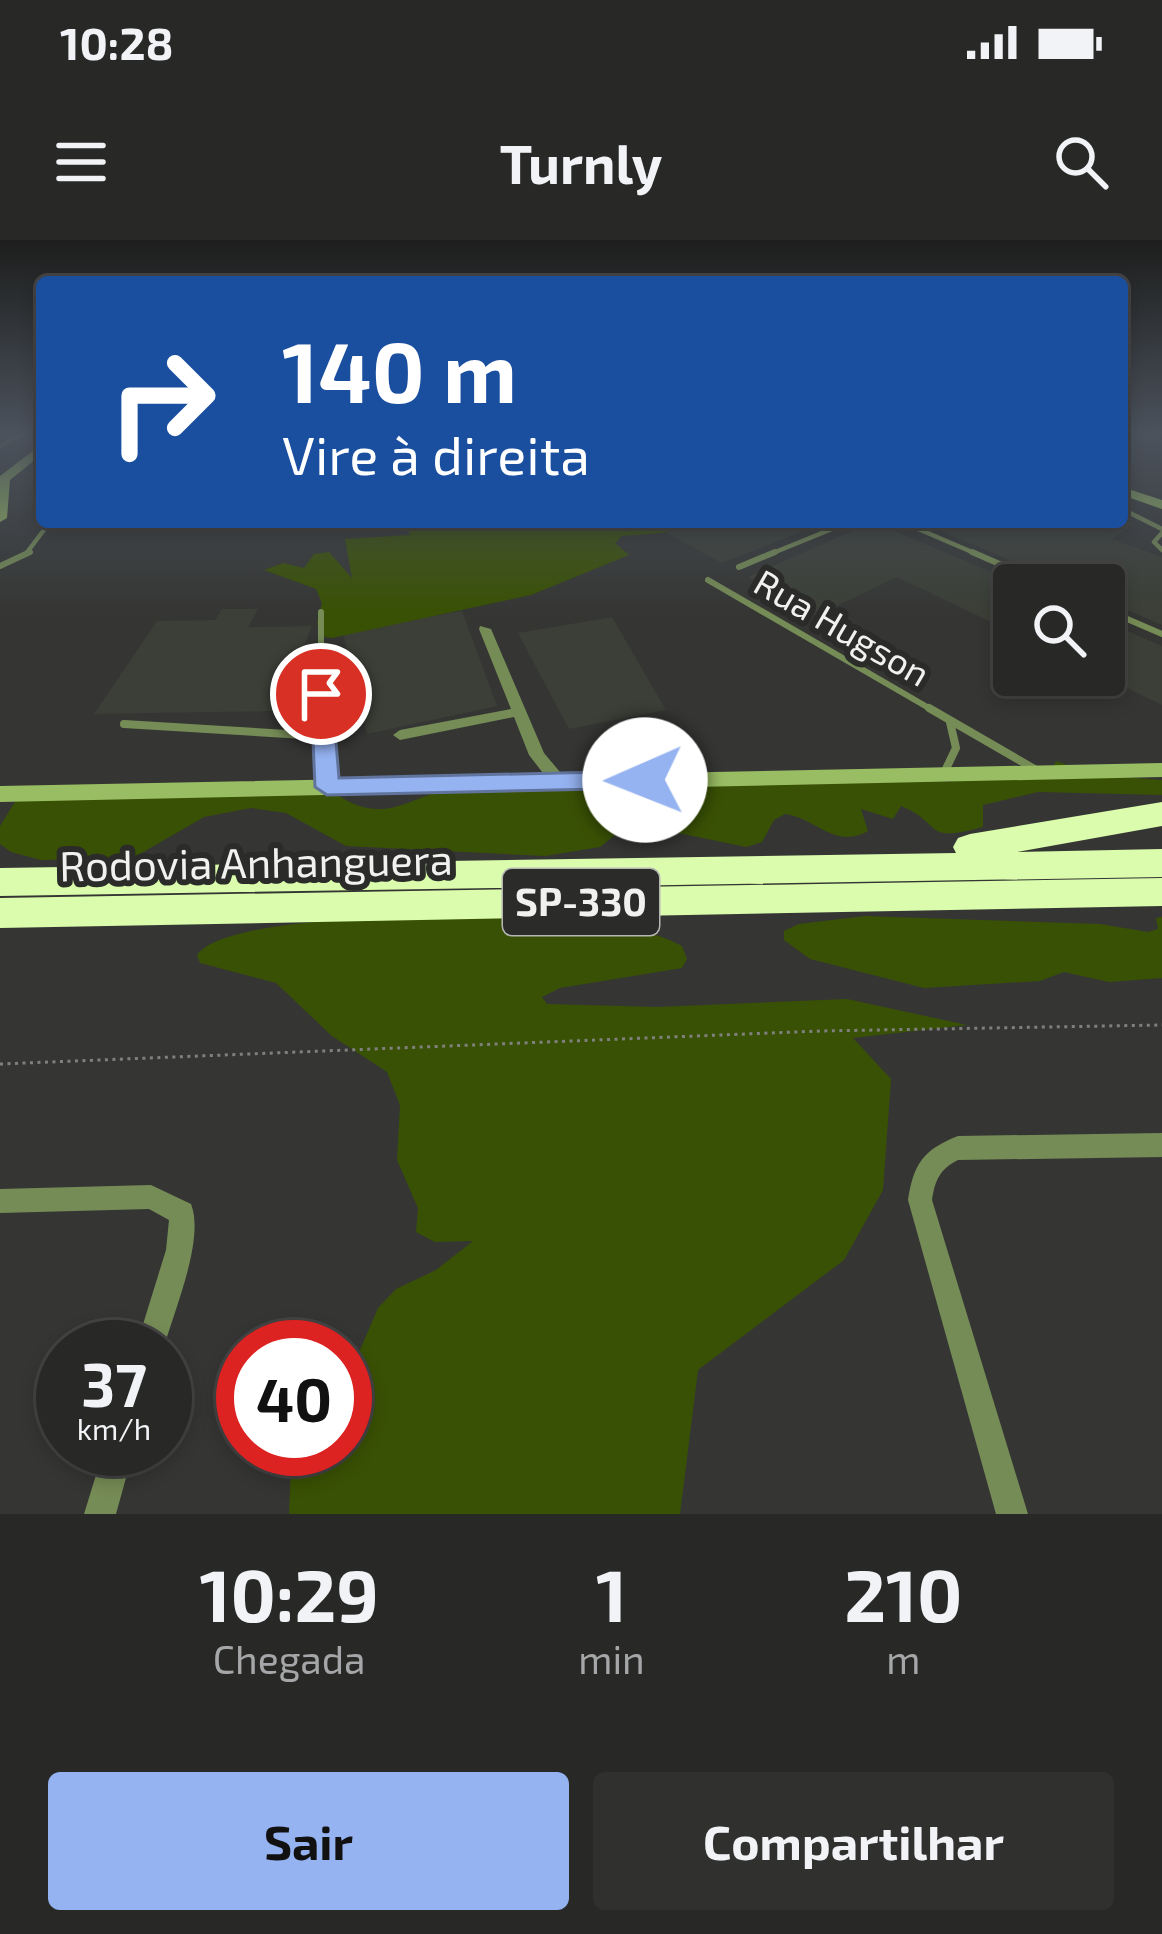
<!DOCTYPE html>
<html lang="pt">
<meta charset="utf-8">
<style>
body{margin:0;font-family:"Exo 2",sans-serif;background:#30302f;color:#f1f3f6;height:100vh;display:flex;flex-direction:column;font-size:45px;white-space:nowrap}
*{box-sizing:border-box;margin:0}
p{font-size:39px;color:#a5a6a7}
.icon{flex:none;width:66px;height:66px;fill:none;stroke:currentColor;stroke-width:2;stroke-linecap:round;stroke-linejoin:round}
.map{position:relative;height:1274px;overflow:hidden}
.panel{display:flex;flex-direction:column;background:#282827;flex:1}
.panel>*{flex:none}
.guide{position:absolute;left:36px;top:36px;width:1092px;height:252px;border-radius:12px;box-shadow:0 6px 18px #0003,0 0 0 3px #444;background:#1a4fa0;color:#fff;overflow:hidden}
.buttons{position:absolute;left:993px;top:324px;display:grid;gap:24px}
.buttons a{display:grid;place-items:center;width:132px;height:132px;border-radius:12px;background:#282827;box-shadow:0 6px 18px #0003,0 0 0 3px #444;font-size:60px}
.speed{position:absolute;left:36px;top:1080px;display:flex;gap:24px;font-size:60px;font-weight:700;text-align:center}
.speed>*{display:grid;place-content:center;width:156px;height:156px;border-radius:50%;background:#282827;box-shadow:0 6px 18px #0003,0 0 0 3px #444;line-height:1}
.speed small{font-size:30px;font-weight:400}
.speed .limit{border:18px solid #d22;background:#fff;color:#111}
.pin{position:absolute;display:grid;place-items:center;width:102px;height:102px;color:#fff;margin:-51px;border:6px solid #fff;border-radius:50%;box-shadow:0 3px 12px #0007}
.me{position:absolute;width:132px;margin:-66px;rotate:269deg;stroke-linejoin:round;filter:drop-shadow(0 0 9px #0008)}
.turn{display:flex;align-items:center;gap:42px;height:252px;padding:0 48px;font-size:54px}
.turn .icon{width:156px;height:156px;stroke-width:2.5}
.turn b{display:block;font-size:84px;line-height:102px}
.eta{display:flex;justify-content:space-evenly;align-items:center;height:204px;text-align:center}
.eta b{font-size:72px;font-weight:700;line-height:84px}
.action{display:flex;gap:24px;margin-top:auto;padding:24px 48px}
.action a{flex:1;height:138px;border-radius:12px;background:#95b2f1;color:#111;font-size:48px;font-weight:700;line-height:138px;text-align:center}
.action a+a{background:#30302f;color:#f1f3f6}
.status{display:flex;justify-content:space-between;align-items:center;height:84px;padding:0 60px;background:#282827;direction:ltr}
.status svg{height:33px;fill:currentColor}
header{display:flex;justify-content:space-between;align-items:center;height:156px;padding:0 48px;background:#282827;font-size:54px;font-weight:700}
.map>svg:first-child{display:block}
.built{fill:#3b3f37}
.green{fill:#395104}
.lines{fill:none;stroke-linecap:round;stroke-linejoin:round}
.path{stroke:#80817f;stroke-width:3;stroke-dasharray:3 4.5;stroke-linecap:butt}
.lane-far2{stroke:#768c56;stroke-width:4.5}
.lane-far1{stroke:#768c56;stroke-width:6}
.lane{stroke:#768c56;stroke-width:8}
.street{fill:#768c56;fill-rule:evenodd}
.secondary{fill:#99bd63;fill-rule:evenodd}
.highway{fill:#dafcac;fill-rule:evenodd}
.route{fill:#95b2f1;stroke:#61749d;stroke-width:3}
.labels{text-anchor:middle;stroke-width:12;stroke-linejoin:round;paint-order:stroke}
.far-street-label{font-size:36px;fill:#f1f2f0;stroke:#2b2c2a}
.shield{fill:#2b2c2a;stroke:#b6b7b5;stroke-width:3}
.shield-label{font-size:39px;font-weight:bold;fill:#f1f2f0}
.street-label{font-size:42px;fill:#f1f2f0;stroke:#2b2c2a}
</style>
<div class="status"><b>10:28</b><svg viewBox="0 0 49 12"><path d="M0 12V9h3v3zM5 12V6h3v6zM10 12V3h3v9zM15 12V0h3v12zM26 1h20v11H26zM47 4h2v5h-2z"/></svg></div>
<header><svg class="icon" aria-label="menu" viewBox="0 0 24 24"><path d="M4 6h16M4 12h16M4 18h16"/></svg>Turnly<svg class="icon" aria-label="search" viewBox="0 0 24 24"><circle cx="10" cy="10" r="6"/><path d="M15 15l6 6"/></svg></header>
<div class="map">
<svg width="1162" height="1274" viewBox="0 0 1162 1274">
<rect width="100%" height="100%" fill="#353634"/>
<path class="built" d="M1122,279L1134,283L1112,299L1162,317V385L1104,360V345H1068L920,282Z
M693,282H826L722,323L665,292Z
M873,282L1023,345H1014V393L897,337L816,376L748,337Z
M222,369H258L248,387L312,386L277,471L94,474L157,381L215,380Z
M462,371L497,466L367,494L343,392Z
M612,377L666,470L569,489L518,393Z
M1104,381L1162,406V465L1100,435H1104Z"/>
<path class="green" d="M405,282H707L661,293L622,296L615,303L629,315L531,355L332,398L325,397L317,384L322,363L316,349L264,330L283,323L304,328L314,314L329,312L352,338L345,299L410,295Z
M1056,521L1095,535L1162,540V555L1038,552L983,565V587C921,604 945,584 901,566L893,579L861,569L868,591C835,610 814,577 785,574L774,580L762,602L746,607L630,583L600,607L545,616L346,606L286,573L251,568L204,577L133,618L41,620L11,612L0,604V586L18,557L329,549C388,594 411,550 467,546C612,536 765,541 911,539L947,542L1051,532Z
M490,676C552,679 626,677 682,706L687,719L682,728L560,748L542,757L547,764L657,767L847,759L967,785L853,798L891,839L883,950L844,1020L698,1130L680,1274H289L291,1226L304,1209H345V1145L378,1068L396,1049L436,1030L473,1001L435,1002L416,992L418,968L397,920L400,865L387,832L332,796L276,743L200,723L197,715C227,674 435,677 490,676Z
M865,676L1100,684L1148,692L1158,689L1156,678L1162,677V738L1109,742L1064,732L1040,741L924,748L810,719L784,700V691L799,684Z"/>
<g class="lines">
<path class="path" d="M0,824L820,791L1162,785"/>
<path class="lane-far2" d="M0,206L23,194
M1122,269L1162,289
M902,282L979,315
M1162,293L1154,302L1162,310
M25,315L50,282
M768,315L849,282"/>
<path class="lane-far1" d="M972,312L1048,345
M0,326L30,312
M739,327L775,312
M708,340L934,471
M1104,369L1162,394
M321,372V471"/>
<path class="lane" d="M321,468V496
M929,468L1038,531
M124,484L321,496L327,547
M944,533L956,508L950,482"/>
<path class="street" d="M480,386L491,389L544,513L565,538L567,542L565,546H553L529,515L514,477L400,500L393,495L400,490L511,469L479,389Z
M1162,893V917L958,920C940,929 935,940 932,960L1028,1274H996L908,960C914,923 923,910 958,896Z
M151,945L191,964C205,999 174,1071 164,1107H136L166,1010L169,980L149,969L0,973V949Z
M104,1209H134L116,1274H84Z"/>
<path class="secondary" d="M42,204V214L10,240L7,278L0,282V236Z
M1122,247L1162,260V269L1122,255Z
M1162,523V537L0,562V546Z"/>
<path class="highway" d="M1162,562V586L1017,612L1162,609V637L0,656V628L956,613L953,607L958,598L970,594Z
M1162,638V666L0,688V658Z"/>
</g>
<linearGradient id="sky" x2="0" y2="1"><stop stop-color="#1d1e1d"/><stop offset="0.52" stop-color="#4b525c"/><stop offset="1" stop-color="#4b525c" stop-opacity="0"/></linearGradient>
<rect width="1162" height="372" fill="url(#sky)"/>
<path class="route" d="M321,448L332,454L339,538L645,531L657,540L645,548L327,555L315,547L311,454Z"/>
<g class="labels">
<g class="far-street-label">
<text transform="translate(842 388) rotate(30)" y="13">Rua Hugson</text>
</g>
<rect class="shield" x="503" y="629" width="156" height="66" rx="9"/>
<g class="shield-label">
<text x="581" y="676">SP-330</text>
</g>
<g class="street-label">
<text transform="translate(256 623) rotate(-1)" y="15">Rodovia Anhanguera</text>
</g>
</g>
</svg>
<div class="buttons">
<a><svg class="icon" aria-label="search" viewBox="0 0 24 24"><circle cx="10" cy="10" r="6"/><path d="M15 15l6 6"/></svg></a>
</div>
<div class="speed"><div>37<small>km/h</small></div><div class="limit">40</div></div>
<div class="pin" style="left:321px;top:454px;background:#d93025"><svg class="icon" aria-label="arrive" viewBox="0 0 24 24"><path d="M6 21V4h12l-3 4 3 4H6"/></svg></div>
<svg class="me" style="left:645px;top:540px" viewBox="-20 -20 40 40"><circle r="19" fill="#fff"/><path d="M0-13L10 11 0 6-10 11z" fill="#95b2f1"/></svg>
<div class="guide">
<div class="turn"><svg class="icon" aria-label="right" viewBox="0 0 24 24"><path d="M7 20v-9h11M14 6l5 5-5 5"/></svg><div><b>140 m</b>Vire à direita</div></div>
</div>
</div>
<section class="panel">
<div class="eta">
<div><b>10:29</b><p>Chegada</p></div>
<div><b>1</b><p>min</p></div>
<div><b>210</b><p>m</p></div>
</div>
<div class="action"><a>Sair</a><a>Compartilhar</a></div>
</section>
